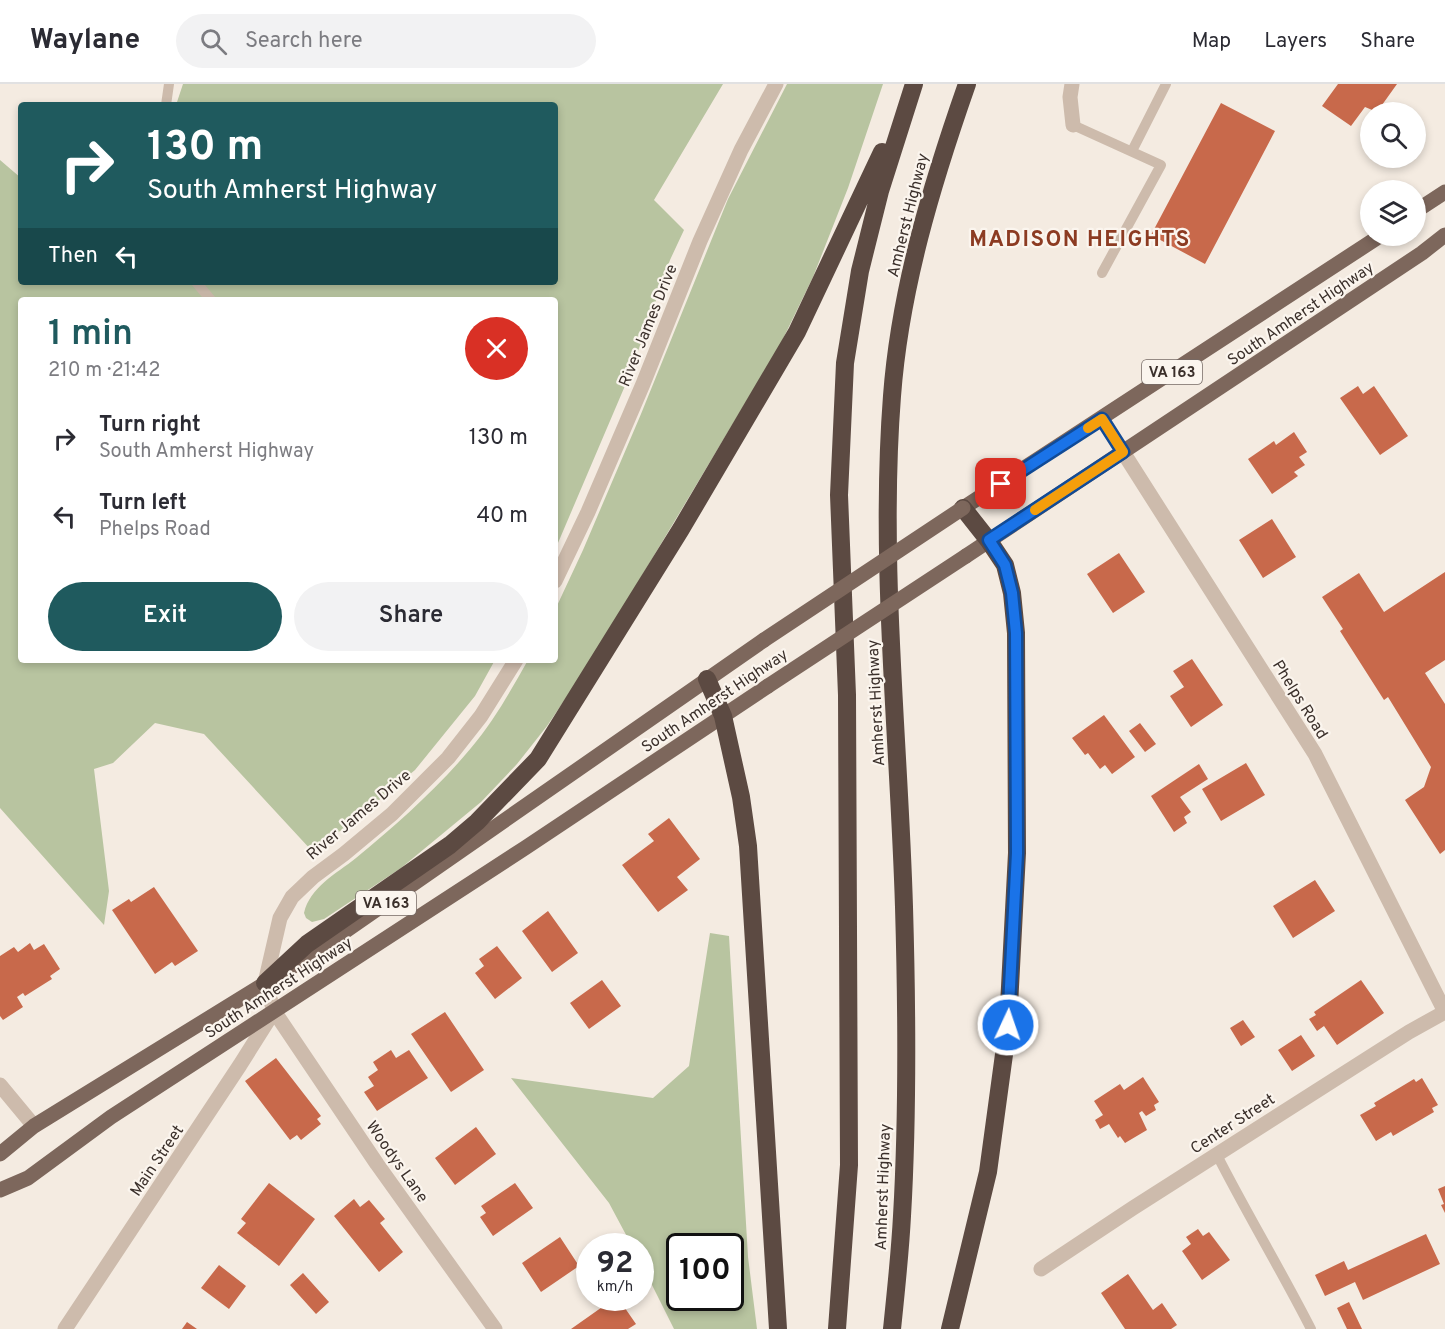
<!DOCTYPE html>
<meta charset="utf-8">
<style>
body{margin:0;font-family:Overpass,sans-serif;background:#f2f2f3;color:#2b2b33;height:100vh;display:flex;flex-direction:column;font-size:22px;white-space:nowrap}
*{box-sizing:border-box;margin:0}
p{font-size:20px;color:#7c7c81}
.icon{flex:none;width:33px;height:33px;fill:none;stroke:currentColor;stroke-width:2;stroke-linecap:round;stroke-linejoin:round}
.map{position:relative;flex:1;overflow:hidden}
.sheet{position:absolute;left:18px;top:213px;width:540px;height:366px;display:flex;flex-direction:column;background:#fff;border-radius:6px;box-shadow:0 3px 9px #0003}
.sheet>*{flex:none}
.guide{position:absolute;left:18px;top:18px;width:540px;height:183px;border-radius:6px;box-shadow:0 3px 9px #0003;background:#1f5a5e;color:#fff;overflow:hidden}
.tools{position:absolute;left:1360px;top:18px;display:grid;gap:12px}
.tools a{display:grid;place-items:center;width:66px;height:66px;border-radius:50%;background:#fff;box-shadow:0 3px 9px #0003;font-size:30px}
.speed{position:absolute;left:576px;top:1149px;display:flex;gap:12px;font-size:30px;font-weight:700;text-align:center}
.speed>*{display:grid;place-content:center;width:78px;height:78px;border-radius:50%;background:#fff;box-shadow:0 3px 9px #0003;line-height:1}
.speed small{font-size:15px;font-weight:400}
.speed .limit{border:3px solid #111;border-radius:9px;background:#fff;color:#111}
.pin{position:absolute;display:grid;place-items:center;width:51px;height:51px;color:#fff;margin:-26px;border-radius:12px;box-shadow:0 3px 9px #0006}
.me{position:absolute;width:66px;margin:-33px;rotate:3deg;stroke-linejoin:round;filter:drop-shadow(0 0 4px #0008)}
.turn{display:flex;align-items:center;gap:21px;height:126px;padding:0 30px;font-size:27px}
.turn .icon{width:78px;height:78px;stroke-width:2.5}
.turn b{display:block;font-size:42px;line-height:51px}
.then{display:flex;align-items:center;height:57px;padding:0 30px;background:#0003;gap:12px;font-size:22px}
.round{display:grid;place-items:center;flex:none;width:63px;height:63px;border-radius:32px;background:#f2f2f3}
.head{display:flex;align-items:center;justify-content:space-between;height:102px;padding:0 30px}
h1{font-size:36px;font-weight:600;line-height:45px;color:#1f5a5e}
.cta{display:flex;gap:12px;margin-top:auto;padding:12px 30px}
.cta a{flex:1;height:69px;border-radius:36px;background:#1f5a5e;color:#fff;font-size:24px;font-weight:600;line-height:69px;text-align:center}
.cta a+a{background:#f2f2f3;color:#2b2b33}
ul{padding:0;list-style:none}
li{display:flex;align-items:center;gap:18px;height:78px;padding:0 30px}
li div{flex:1}
li b{display:block;font-size:22px}
li em{font-style:normal}
header{display:flex;align-items:center;gap:36px;box-sizing:border-box;height:84px;padding:0 30px;background:#fff;border-bottom:2px solid #e1e1e2}
header strong{font-size:28px}
nav{display:flex;gap:33px;margin-inline-start:auto;font-size:21px}
.search{width:420px;height:54px;background:#f2f2f3;display:flex;align-items:center;gap:15px;box-sizing:border-box;padding:0 21px;border-radius:33px;color:#7c7c81;font-size:22px}
.map>svg:first-child{display:block}
.green{fill:#b8c4a0;fill-rule:evenodd}
.building{fill:#c8694b}
.lines{fill:none;stroke-linecap:round;stroke-linejoin:round}
.lane{stroke:#cdbbac;stroke-width:10}
.street{stroke:#cdbbac;stroke-width:15}
.primary{stroke:#7d675c;stroke-width:15}
.highway{stroke:#5c4a42;stroke-width:18}
.primary-bridge{stroke:#7d675c;stroke-width:15}
.route-casing{stroke:#114b97;stroke-width:15}
.route{stroke:#1a73e8;stroke-width:10}
.slow{stroke:#f59e0b;stroke-width:10}
.labels{text-anchor:middle;stroke-width:4.5;stroke-linejoin:round;paint-order:stroke}
.shield{fill:#fbf5ee;stroke:#756b66;stroke-width:1.5}
.shield-label{font-size:15px;font-weight:bold;fill:#3b302b}
.street-label{font-size:16px;fill:#3b302b;stroke:#fbf5ee}
.district-label{font-size:22px;font-weight:bold;letter-spacing:1.5px;fill:#8c3b22;stroke:#fbf5ee}
</style>
<header>
<strong>Waylane</strong>
<div class="search"><svg class="icon" aria-label="search" viewBox="0 0 24 24"><circle cx="10" cy="10" r="6"/><path d="M15 15l6 6"/></svg>Search here</div>
<nav><a>Map</a><a>Layers</a><a>Share</a></nav>
</header>
<div class="map">
<svg width="1445" height="1245" viewBox="0 0 1445 1245">
<rect width="100%" height="100%" fill="#f4ebe1"/>
<path class="green" d="M183,0H723L654,116L684,146L670,176L630,290L555,466V216H21V576H495L475,612L415,686L354,737L312,767L204,650L155,639L113,679L94,685L109,807L104,841L0,724V76L21,94V198H555V21H176Z
M787,0H883L848,104L813,193L780,261L592,575L547,642L517,680L481,718L401,784L324,835L312,838L306,834L304,829C310,803 336,790 356,774C397,740 437,705 471,664C494,637 511,606 528,576H555V526L583,466L641,330L728,115Z
M710,849L729,852L748,1173L757,1245H674L641,1179L640,1162H632L609,1119L511,994L653,1014L689,982ZM730,1162V1214H680V1162Z"/>
<path class="building" d="M1338,0H1397L1377,28L1365,23L1351,42L1322,22Z
M1221,19L1275,47L1205,180L1151,151Z
M1358,302L1363,310L1374,302L1408,352L1380,371L1340,314Z
M1294,348L1307,368L1299,373L1305,381L1294,388L1298,392L1272,410L1248,375L1274,357L1276,361Z
M1272,435L1296,473L1263,494L1239,456Z
M1119,469L1145,508L1113,529L1087,490Z
M1445,488V576L1425,589L1445,620V766L1440,770L1405,716L1424,703L1431,683L1388,613L1384,616L1340,547L1343,545L1322,513L1359,489L1384,528Z
M1192,575L1223,621L1191,643L1170,612L1184,603L1173,587Z
M1104,631L1135,673L1112,690L1105,681L1100,685L1088,669L1085,671L1072,654Z
M1140,639L1156,660L1145,668L1129,647Z
M1246,679L1265,711L1221,737L1202,705Z
M1199,680L1208,695L1180,713L1191,728L1184,733L1187,739L1174,748L1151,712Z
M669,734L700,775L677,793L688,806L658,828L622,781L654,757L648,750Z
M1315,796L1335,827L1293,854L1273,822Z
M154,803L198,867L175,882L172,878L155,890L112,826L129,815L131,818Z
M548,827L578,869L552,888L522,847Z
M30,859L34,866L44,860L60,885L50,892L52,895L25,912L23,909L17,913L23,923L3,936L0,932V872L14,863L18,868Z
M497,862L522,894L495,915L475,889L484,882L479,875Z
M602,896L621,922L589,945L570,919Z
M1361,896L1384,929L1337,961L1324,942L1317,947L1309,935L1316,931L1314,928Z
M445,928L484,986L451,1008L411,950Z
M1243,936L1255,953L1241,962L1230,944Z
M1301,951L1315,972L1292,987L1278,966Z
M391,966L396,974L409,966L428,994L377,1027L364,1008L374,1002L368,993L378,986L373,978Z
M276,974L321,1032L317,1035L321,1040L301,1056L297,1051L290,1056L245,997Z
M1143,993L1159,1018L1154,1021L1156,1026L1146,1032L1142,1027L1139,1029L1147,1046L1125,1059L1120,1052L1118,1054L1109,1040L1100,1045L1095,1036L1103,1031L1094,1017L1120,1000L1124,1006Z
M1422,994L1438,1021L1432,1024L1434,1028L1393,1052L1391,1048L1376,1057L1360,1031L1376,1022L1374,1019L1414,995L1416,998Z
M476,1043L496,1070L455,1101L435,1074Z
M269,1099L315,1135L279,1182L237,1149L246,1139L241,1135Z
M515,1099L533,1124L493,1152L480,1133L486,1129L481,1122Z
M1445,1102V1129L1441,1121L1444,1120L1438,1105Z
M354,1115L360,1123L369,1116L385,1135L380,1139L403,1168L379,1188L334,1132Z
M1198,1145L1203,1152L1209,1148L1230,1176L1202,1196L1182,1167L1191,1160L1186,1153Z
M1426,1150L1440,1180L1363,1216L1355,1198L1325,1212L1315,1191L1344,1177L1348,1186Z
M560,1153L579,1182L541,1208L522,1179Z
M219,1181L246,1202L229,1225L201,1204Z
M303,1189L329,1218L316,1230L290,1201Z
M1128,1190L1153,1226L1162,1219L1177,1241L1171,1245H1125L1101,1209Z
M615,1214H618L636,1240L628,1245H571Z
M1349,1218L1362,1245H1347L1337,1224Z
M187,1238L197,1245H182Z"/>
<g class="lines">
<path class="lane" d="M166,21L169,0
M1073,41L1161,81L1102,189
M1132,67L1166,0
M196,198L211,216
M1217,1071C1247,1130 1281,1186 1311,1245"/>
<path class="street" d="M1072,0L1070,13L1073,41
M1102,335L1315,670L1445,928
M555,497L588,428L643,300L700,157L741,66L776,0
M0,1001L34,1042
M1041,1185L1133,1124L1409,948L1445,928
M65,1245L240,981L274,927
M495,1245L377,1080L274,927L265,899L280,834L292,813L313,793L344,770L392,730L448,674L481,632L516,576"/>
<path class="primary" d="M1416,127L1445,108
M963,424L1380,152
M966,472L1422,169L1445,151
M0,1070L34,1042L308,873L764,556
M0,1106L28,1094L111,1033L525,764L768,602"/>
<path class="highway" d="M707,595L723,632L741,713L748,762L778,1245
M265,899L307,860L450,761L477,738L538,675L681,445L797,248L882,68
M837,1245L849,1081L847,611L839,411L845,279L860,187L880,107L914,0
M892,1245C896,1207 900,1170 902,1132C908,1029 907,925 904,823C899,654 879,480 892,312C900,205 932,100 967,0
M950,1245L988,1088L1008,941L1017,769L1016,549L1012,509L1005,481L989,457L963,424"/>
<path class="primary-bridge" d="M764,556L963,424
M768,602L966,472"/>
</g>
<g class="lines">
<defs>
<path id="route" d="M1001,400L1102,335L1123,368L989,456L1005,481L1012,509L1016,549L1017,769L1008,941"/>
</defs>
<use href="#route" class="route-casing"/>
<use href="#route" class="route"/>
<path class="slow" d="M1035,426L1123,368L1102,335L1088,344"/>
</g>
<g class="labels">
<g class="shield">
<rect x="1142" y="276" width="60" height="24" rx="4.5"/>
<rect x="356" y="807" width="60" height="24" rx="4.5"/>
</g>
<g class="shield-label">
<text x="1172" y="293">VA 163</text>
<text x="386" y="824">VA 163</text>
</g>
<g class="street-label">
<text transform="translate(907 131) rotate(-76)" y="6">Amherst Highway</text>
<text transform="translate(1300 229) rotate(-34)" y="6">South Amherst Highway</text>
<text transform="translate(647 241) rotate(-68)" y="6">River James Drive</text>
<text transform="translate(1301 615) rotate(58)" y="6">Phelps Road</text>
<text transform="translate(714 616) rotate(-34)" y="6">South Amherst Highway</text>
<text transform="translate(875 619) rotate(-93)" y="6">Amherst Highway</text>
<text transform="translate(358 730) rotate(-40)" y="6">River James Drive</text>
<text transform="translate(278 903) rotate(-33)" y="6">South Amherst Highway</text>
<text transform="translate(1232 1039) rotate(-33)" y="6">Center Street</text>
<text transform="translate(156 1076) rotate(-56)" y="6">Main Street</text>
<text transform="translate(398 1077) rotate(55)" y="6">Woodys Lane</text>
<text transform="translate(882 1103) rotate(-88)" y="6">Amherst Highway</text>
</g>
<g class="district-label">
<text x="1080" y="162">MADISON HEIGHTS</text>
</g>
</g>
</svg>
<div class="tools">
<a><svg class="icon" aria-label="search" viewBox="0 0 24 24"><circle cx="10" cy="10" r="6"/><path d="M15 15l6 6"/></svg></a>
<a><svg class="icon" aria-label="layers" viewBox="0 0 24 24"><path d="M12 4l9 5-9 5-9-5zM3 14l9 5 9-5"/></svg></a>
</div>
<div class="speed"><div>92<small>km/h</small></div><div class="limit">100</div></div>
<div class="pin" style="left:1001px;top:400px;background:#d93025"><svg class="icon" aria-label="arrive" viewBox="0 0 24 24"><path d="M6 21V4h12l-3 4 3 4H6"/></svg></div>
<svg class="me" style="left:1008px;top:941px" viewBox="-20 -20 40 40"><circle r="17" fill="#1a73e8" stroke="#fff" stroke-width="3"/><path d="M0-11L8 9 0 5-8 9z" fill="#fff"/></svg>
<div class="guide">
<div class="turn"><svg class="icon" aria-label="right" viewBox="0 0 24 24"><path d="M7 20v-9h11M14 6l5 5-5 5"/></svg><div><b>130 m</b>South Amherst Highway</div></div>
<div class="then">Then<svg class="icon" aria-label="left" viewBox="0 0 24 24"><path d="M17 20v-9H6M10 6l-5 5 5 5"/></svg></div>
</div>
<section class="sheet">
<div class="head"><div><h1>1 min</h1><p>210 m · 21:42</p></div><a class="round" style="background:#d93025;color:#fff"><svg class="icon" aria-label="close" viewBox="0 0 24 24"><path d="M6 6l12 12M18 6L6 18"/></svg></a></div>
<ul>
<li><svg class="icon" aria-label="right" viewBox="0 0 24 24"><path d="M7 20v-9h11M14 6l5 5-5 5"/></svg><div><b>Turn right</b><p>South Amherst Highway</p></div><em>130 m</em></li>
<li><svg class="icon" aria-label="left" viewBox="0 0 24 24"><path d="M17 20v-9H6M10 6l-5 5 5 5"/></svg><div><b>Turn left</b><p>Phelps Road</p></div><em>40 m</em></li>
</ul>
<div class="cta"><a>Exit</a><a>Share</a></div>
</section>
</div>
